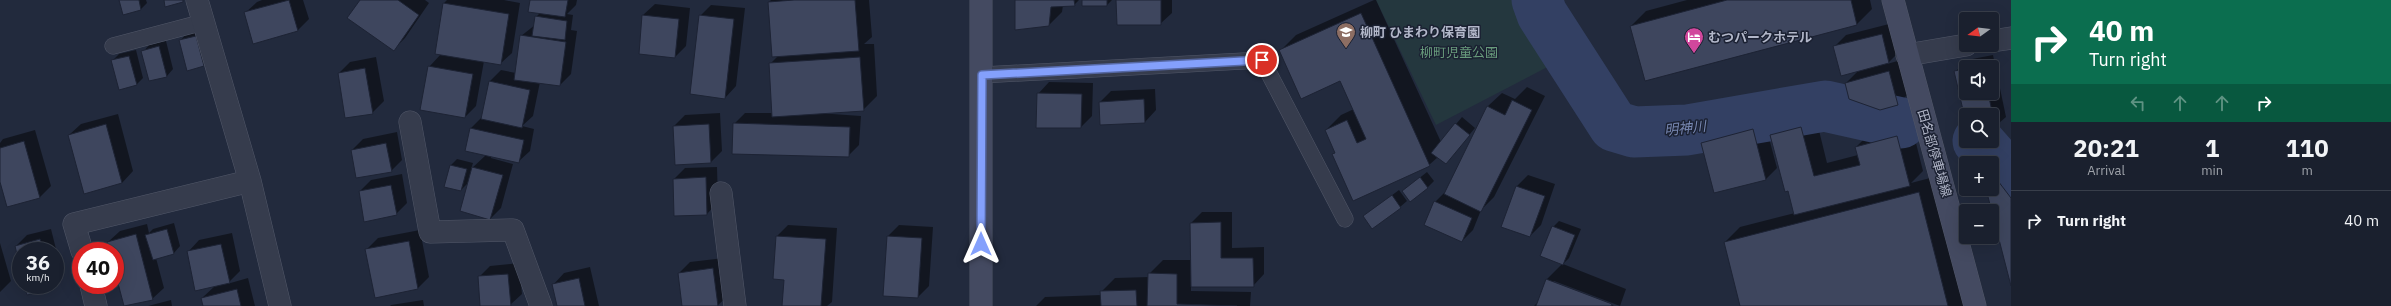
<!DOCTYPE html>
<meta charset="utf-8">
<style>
body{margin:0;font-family:"IBM Plex Sans","Noto Sans JP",sans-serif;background:#272d3a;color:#f1f3f6;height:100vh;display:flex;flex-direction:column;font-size:15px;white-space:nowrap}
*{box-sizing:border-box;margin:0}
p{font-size:13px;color:#9fa3aa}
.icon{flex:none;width:22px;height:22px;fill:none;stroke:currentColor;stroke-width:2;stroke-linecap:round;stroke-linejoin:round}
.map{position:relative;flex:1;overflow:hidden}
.details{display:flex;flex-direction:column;background:#1a202e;width:380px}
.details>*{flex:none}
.guide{background:#0b6e4f;color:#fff;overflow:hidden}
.needle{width:26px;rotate:255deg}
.fabs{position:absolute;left:1959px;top:12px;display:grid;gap:8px}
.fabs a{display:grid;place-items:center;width:40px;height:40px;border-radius:4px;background:#1a202e;box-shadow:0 4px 16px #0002,0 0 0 1px #383e4a;font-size:20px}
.speed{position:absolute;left:12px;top:242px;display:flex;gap:8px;font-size:20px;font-weight:700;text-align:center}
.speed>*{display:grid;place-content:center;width:52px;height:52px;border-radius:50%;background:#1a202e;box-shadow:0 4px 16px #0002,0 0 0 1px #383e4a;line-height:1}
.speed small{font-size:10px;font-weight:400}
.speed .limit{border:6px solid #d22;background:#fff;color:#111}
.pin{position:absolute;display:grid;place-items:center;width:34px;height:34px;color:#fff;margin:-17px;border:2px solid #fff;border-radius:50%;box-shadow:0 1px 4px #0007}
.me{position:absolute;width:44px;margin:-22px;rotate:0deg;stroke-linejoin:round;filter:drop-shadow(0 0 3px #0008)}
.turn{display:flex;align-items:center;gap:14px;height:84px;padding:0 12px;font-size:18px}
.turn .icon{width:52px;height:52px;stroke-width:2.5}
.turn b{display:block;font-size:28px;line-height:34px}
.lanes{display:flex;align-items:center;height:38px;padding:0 12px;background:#0003;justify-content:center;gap:20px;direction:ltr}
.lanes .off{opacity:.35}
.eta{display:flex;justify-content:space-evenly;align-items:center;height:68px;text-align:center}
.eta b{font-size:24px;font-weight:700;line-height:28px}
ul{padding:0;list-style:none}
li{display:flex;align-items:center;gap:12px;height:60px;padding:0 12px;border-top:1px solid #383e4a}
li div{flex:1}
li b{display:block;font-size:15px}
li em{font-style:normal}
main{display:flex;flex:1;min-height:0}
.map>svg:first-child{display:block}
.green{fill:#24373e}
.shadow{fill:#0007;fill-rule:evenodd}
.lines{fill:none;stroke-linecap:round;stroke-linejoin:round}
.river{stroke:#334063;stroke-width:51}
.building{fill:#3e465e;stroke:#1d2334}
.lane-casing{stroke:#515768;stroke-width:17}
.street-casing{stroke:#515768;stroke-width:23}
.secondary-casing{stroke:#515768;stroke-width:23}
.lane{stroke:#363c4d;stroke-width:16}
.street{stroke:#363c4d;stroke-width:22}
.secondary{stroke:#444a61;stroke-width:22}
.route-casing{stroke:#5668a4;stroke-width:10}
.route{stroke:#84a0fc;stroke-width:7}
.labels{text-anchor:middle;stroke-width:3;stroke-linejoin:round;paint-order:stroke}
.poi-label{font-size:13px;font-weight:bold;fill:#b2b7c9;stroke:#1b2132;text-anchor:start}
.park-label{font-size:13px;fill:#689b7c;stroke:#1b2132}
.street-label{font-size:13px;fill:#b2b7c9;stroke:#1b2132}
.water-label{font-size:14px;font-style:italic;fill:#7888b2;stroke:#1b2132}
</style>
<main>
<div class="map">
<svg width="2011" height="306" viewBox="0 0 2011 306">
<rect width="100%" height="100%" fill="#222a3d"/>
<path class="green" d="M1376,0H1527L1557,62L1436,125Z"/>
<path class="shadow" d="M120,0H146L147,3L141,9Z
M262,0H303L309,19L298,30L245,13L257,2Z
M361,0H425L429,3L405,38L394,49Z
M447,0H504L520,3L512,53L500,64L484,61L476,106L465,117L429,67L441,54L436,53L444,3Z
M531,0H577L576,5L567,14L573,15L571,30L577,31L571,74L560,85L540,82L533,116L522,126L534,129L530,151L518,162L491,156V158L513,164L501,208L490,219L469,182L461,190L451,165L457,159L473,163L471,169L486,155L471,128L482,117L490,81L501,70L516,73L521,36L535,25L536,17L540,13Z
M771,0H869L872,37L864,44H874L877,96L863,110L818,113L861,116L859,145L848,156L734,124L745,113H773L770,64L778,56L769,2Z
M1016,0H1079L1074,5H1063L1062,12L1049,25Z
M1083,0H1112L1107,5Z
M1117,0H1172V13L1160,24Z
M1374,0H1376L1441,142L1462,117L1475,128L1446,163L1438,157L1429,165L1334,154L1336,152L1326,130L1341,115L1354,109L1341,80L1281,50L1296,35Z
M1687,0H1870L1872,9L1857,24L1646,80L1631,26L1646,11Z
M655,4L690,8L686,46L675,57L643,15Z
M711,5L745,8L736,86L725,98L700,16Z
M1893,23L1900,51L1887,64L1901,60L1909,93L1898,104L1846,83L1859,70L1835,46L1846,35Z
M203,30L210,59L204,65L187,69L180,41L186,34Z
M166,41L173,69L167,76L150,80L143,52L149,45Z
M136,50L143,78L137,84L112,61L119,54Z
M1993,55L2006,117L1992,129V115H1966V119L1956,71L1967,60ZM1966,67H1992V93H1966Z
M376,57L384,101L372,113L339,73L350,62Z
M1049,82L1093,83L1092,116L1081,127L1038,94Z
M1527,87L1545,96L1494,197L1481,210L1473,230L1462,241L1435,202L1446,191L1488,106L1502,93L1515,99Z
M1155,89L1156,110L1145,122L1101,124L1100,102L1111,91Z
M720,113L722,151L711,162L674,126L685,115Z
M118,114L133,171L122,183L69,135L81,124Z
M1815,114L1827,163L1858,155L1856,147L1870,133L1911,123L1923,171L1911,183L1934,177L1967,306H1741L1725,242L1740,227L1795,213L1771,136L1785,122Z
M1764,119L1777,168L1766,179L1715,192L1702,143L1714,132Z
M35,130L51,186L40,197L8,206L0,179V143L3,139Z
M397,132L402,160L391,171L352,150L363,139Z
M2009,164L2011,167V281L1987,189H1992V173L1999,166Z
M717,167L718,202L707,214L674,179L685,168Z
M1427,172L1434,181L1428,187L1403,191Z
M402,174L407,203L396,214L360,191L371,180Z
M1528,175L1555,184L1541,225L1530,236L1502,226L1517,186Z
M1399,190L1407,201L1400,207L1364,216Z
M1202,212H1232V248L1264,247V274L1253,286H1191V291L1251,292L1250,306H1036L1045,297L1101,295V292L1115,278L1149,277V274L1163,260H1191V223Z
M1559,221L1581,229L1569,258L1563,264L1626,289L1620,306L1554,281V283L1614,306H1534L1539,301L1547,279L1562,264L1553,227Z
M174,223L180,246L174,253L156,258L164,288L152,299L125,306L115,268V251H111L108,242L120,231L147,224L149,233L153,229Z
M788,225L837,228L832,302L827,306H783L785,279L774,278L777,236Z
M899,225L933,227L929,286L918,297L888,236Z
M51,229L63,277L52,288L25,285H55V251H21V267L16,246L27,235Z
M420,230L429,277L418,288L376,297L366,250L378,238Z
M232,233L240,271L227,284L248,278L255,306H204L202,298L216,285L188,252L199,240Z
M0,243L11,281L0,292Z
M724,258L729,295L717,306H683L679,273L690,262Z
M519,263L522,294L510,305L481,306L479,277L490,266Z
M590,267L599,306H558L553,285L564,273Z
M171,300L172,306H148Z
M423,300L424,306H390L391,305Z"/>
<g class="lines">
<path class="river" d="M1537,0L1542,14L1614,126L1634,132L1687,130L1825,106L1901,123
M1978,141L2011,178"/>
</g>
<path class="building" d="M119,0H139L141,10L123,15Z
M164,0H183V2L165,7Z
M289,0L298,31L253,44L244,12Z
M360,0H398L419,15L394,51L347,18Z
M530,0H568L565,17L528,12Z
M794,0H855L859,51L772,57L768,2Z
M1015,0H1074L1075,6L1051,7L1049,26L1015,30Z
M1082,0H1107V6H1082Z
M1116,0H1161V25H1117Z
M1727,0H1851L1857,25L1645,81L1630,26Z
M443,3L509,14L501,65L435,54Z
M1361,13L1430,166L1353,201L1332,154L1335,153L1325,130L1347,120L1357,143L1366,139L1340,81L1301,99L1279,50Z
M642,15L679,19L675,58L639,54Z
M699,15L734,19L725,99L690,94Z
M535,16L567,21L565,40L532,36Z
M1882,34L1889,63L1841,76L1833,46Z
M520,35L566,42L560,86L514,80Z
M196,36L204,66L187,71L179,40Z
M159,46L167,77L149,81L141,51Z
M129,56L137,85L119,90L111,60Z
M860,57L864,111L772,117L769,63Z
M428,66L473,74L465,118L420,110Z
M365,68L373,114L345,118L338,73Z
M1966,69V93H1988L1996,129L1992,130V115H1966V123L1954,71Z
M1889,71L1898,105L1880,110L1849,99L1845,83Z
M489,81L530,90L522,128L481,119Z
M1037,93L1082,94L1081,128H1036Z
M1144,99L1145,123L1100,125L1099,102Z
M1512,100L1532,110L1481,212L1444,194L1487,106L1505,115Z
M733,123L850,127L849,157L732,154Z
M1455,123L1470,135L1446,164L1431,153Z
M106,124L122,183L84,194L68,135Z
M709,124L711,163L675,165L673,126Z
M1801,127L1814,176L1860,165L1855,147L1897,136L1910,186L1794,215L1788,191L1785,192L1770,135Z
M470,128L524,140L519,163L465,151Z
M1753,129L1766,180L1714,193L1701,143Z
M24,141L40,198L7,207L0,182V148Z
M386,143L392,172L356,178L351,150Z
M450,165L467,169L461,191L444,187Z
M472,167L503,175L490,220L460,211Z
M706,177L707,215L674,216L673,179Z
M1420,177L1428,188L1410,202L1402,191Z
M1995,177L2011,198V286L1986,189H1992V178Z
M391,185L397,215L364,222L359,191Z
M1516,186L1545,196L1530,237L1501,227Z
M1919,192L1948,306H1740L1724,242Z
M1392,195L1401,208L1372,229L1363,216Z
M1434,201L1472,218L1462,242L1424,225Z
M1221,222V258H1253L1254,287H1191L1190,223Z
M1552,226L1575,235L1563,265L1540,256Z
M167,229L174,254L153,260L145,235Z
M136,234L153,300L124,306L115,272V251H110L107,242Z
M776,236L826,239L821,306H782L784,280L773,279Z
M887,236L922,238L918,298L883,296Z
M40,239L43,251H21V271L15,246Z
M409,241L418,289L375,298L365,249Z
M221,244L230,283L195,291L187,251Z
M713,268L718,306H682L678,273Z
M1148,273L1177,274V304L1237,306H1147Z
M508,274L511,306H480L478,276Z
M579,278L585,306H557L552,284Z
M1546,279L1612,304L1611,306H1536Z
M24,285H51L53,289L27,295Z
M237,289L241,306H203L201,298Z
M1136,290L1137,306H1101L1100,291Z"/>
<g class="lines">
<defs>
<path id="lane" d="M113,46L204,22
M982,75L1262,60L1345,219"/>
<path id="street" d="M197,0L250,181L280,306
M1992,41L2011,38
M1907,55L1966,45
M410,122L430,232L513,230L541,306
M721,193L735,306
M82,251L74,224L250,181
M91,285L96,306"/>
<path id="secondary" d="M1893,0L1975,306
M981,306V0"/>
</defs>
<use href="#lane" class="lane-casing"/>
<use href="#street" class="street-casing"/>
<use href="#secondary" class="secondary-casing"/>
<use href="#lane" class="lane"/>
<use href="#street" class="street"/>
<use href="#secondary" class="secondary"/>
</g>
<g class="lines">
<defs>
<path id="route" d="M981,244L982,75L1262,60"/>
</defs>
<use href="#route" class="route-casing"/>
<use href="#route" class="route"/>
</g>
<defs>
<symbol id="school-pin" viewBox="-11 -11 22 30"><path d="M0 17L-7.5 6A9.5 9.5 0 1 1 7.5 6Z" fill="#8d6e63" stroke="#1b2132"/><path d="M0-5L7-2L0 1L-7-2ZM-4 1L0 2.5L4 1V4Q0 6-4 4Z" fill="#fff"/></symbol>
<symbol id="hotel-pin" viewBox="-11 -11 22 30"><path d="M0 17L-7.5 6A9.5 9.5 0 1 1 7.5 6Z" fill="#d1479c" stroke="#1b2132"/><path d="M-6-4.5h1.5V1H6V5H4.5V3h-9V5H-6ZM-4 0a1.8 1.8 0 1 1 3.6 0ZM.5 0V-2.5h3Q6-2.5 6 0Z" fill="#fff"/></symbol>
</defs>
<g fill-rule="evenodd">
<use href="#school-pin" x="1335" y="21" width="22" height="30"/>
<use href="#hotel-pin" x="1683" y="26" width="22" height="30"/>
</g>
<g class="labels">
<g class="poi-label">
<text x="1360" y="37">柳町 ひまわり保育園</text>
<text x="1708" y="42">むつパークホテル</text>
</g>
<g class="park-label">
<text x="1459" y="57">柳町児童公園</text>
</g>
<g class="street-label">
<text transform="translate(1935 153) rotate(74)" y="5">田名部停車場線</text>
</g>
<g class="water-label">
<text transform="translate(1685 128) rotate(-6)" y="5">明神川</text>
</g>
</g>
</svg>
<div class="fabs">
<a><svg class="needle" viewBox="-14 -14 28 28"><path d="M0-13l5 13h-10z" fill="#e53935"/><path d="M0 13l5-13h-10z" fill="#9fa3aa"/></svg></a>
<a><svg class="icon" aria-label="sound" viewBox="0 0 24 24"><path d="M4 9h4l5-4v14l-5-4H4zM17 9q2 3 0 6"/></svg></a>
<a><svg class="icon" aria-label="search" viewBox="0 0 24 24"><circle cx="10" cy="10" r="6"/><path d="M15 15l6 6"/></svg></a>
<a>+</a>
<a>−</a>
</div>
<div class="speed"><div>36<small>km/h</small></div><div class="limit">40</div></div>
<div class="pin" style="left:1262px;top:60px;background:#d93025"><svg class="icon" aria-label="arrive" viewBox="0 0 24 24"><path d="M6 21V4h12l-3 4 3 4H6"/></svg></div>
<svg class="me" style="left:981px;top:244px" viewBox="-20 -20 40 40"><path d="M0-17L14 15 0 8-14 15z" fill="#84a0fc" stroke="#fff" stroke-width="4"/></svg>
</div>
<section class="details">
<div class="guide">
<div class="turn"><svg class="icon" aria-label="right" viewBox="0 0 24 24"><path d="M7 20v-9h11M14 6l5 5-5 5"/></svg><div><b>40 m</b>Turn right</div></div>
<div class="lanes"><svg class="icon off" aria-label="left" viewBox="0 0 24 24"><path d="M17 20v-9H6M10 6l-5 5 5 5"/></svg><svg class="icon off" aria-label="ahead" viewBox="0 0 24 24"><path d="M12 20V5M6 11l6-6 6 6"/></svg><svg class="icon off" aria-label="ahead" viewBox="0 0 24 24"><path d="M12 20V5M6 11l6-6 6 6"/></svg><svg class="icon" aria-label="right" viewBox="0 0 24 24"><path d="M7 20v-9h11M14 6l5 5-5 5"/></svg></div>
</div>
<div class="eta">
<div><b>20:21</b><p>Arrival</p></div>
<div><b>1</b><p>min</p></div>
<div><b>110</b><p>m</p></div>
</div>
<ul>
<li><svg class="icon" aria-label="right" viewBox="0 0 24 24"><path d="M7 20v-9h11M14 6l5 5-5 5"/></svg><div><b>Turn right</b></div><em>40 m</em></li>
</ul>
</section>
</main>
